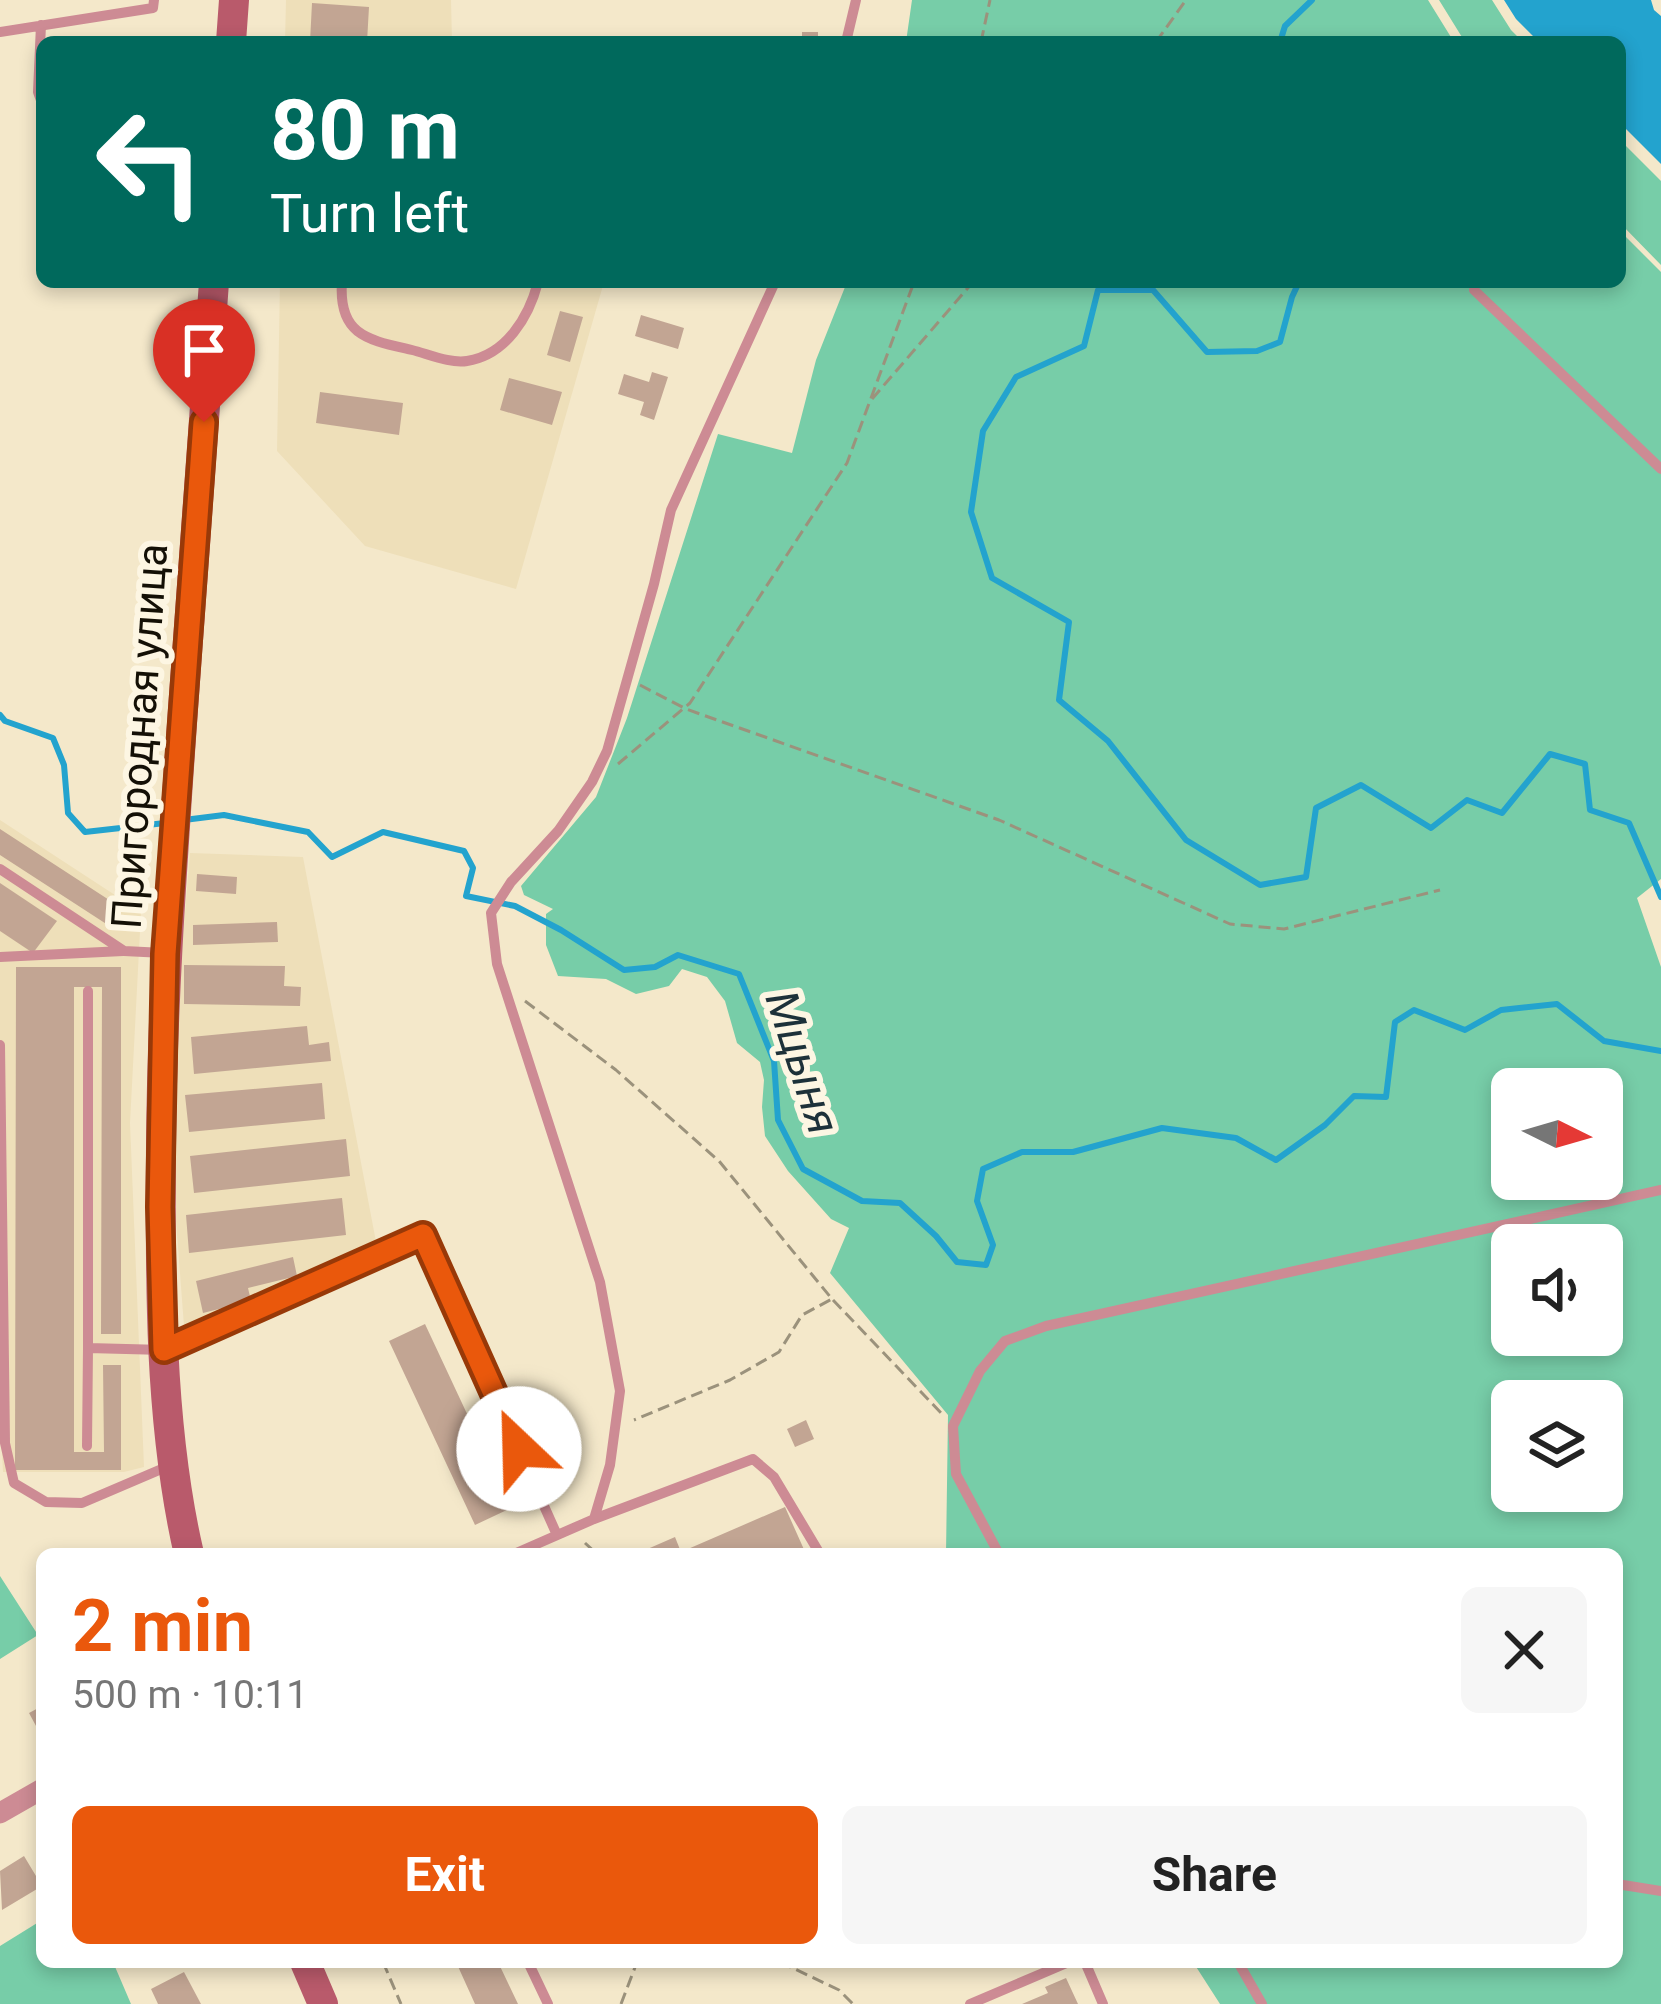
<!DOCTYPE html>
<meta charset="utf-8">
<style>
body{margin:0;font-family:Roboto,sans-serif;background:#f6f6f6;color:#222;height:100vh;display:flex;flex-direction:column;font-size:45px;white-space:nowrap}
*{box-sizing:border-box;margin:0}
p{font-size:39px;color:#767676}
.icon{flex:none;width:66px;height:66px;fill:none;stroke:currentColor;stroke-width:2;stroke-linecap:round;stroke-linejoin:round}
.map{position:relative;flex:1;overflow:hidden}
.drawer{position:absolute;left:36px;top:1548px;width:1587px;height:420px;display:flex;flex-direction:column;background:#fff;border-radius:18px;box-shadow:0 6px 18px #0003}
.drawer>*{flex:none}
.top-card{position:absolute;left:36px;top:36px;width:1590px;height:252px;border-radius:18px;box-shadow:0 6px 18px #0003;background:#00695c;color:#fff;overflow:hidden}
.needle{width:78px;rotate:95deg}
.controls{position:absolute;left:1491px;top:1068px;display:grid;gap:24px}
.controls a{display:grid;place-items:center;width:132px;height:132px;border-radius:18px;background:#fff;box-shadow:0 6px 18px #0003;font-size:60px}
.pin{position:absolute;display:grid;place-items:center;width:102px;height:102px;color:#fff;margin:-123px -51px;border-radius:50% 50% 50% 0;rotate:-45deg;box-shadow:0 0 12px #0007}
.pin .icon{rotate:45deg}
.me{position:absolute;width:132px;margin:-66px;rotate:336deg;stroke-linejoin:round;filter:drop-shadow(0 0 9px #0008)}
.turn{display:flex;align-items:center;gap:42px;height:252px;padding:0 36px;font-size:54px}
.turn .icon{width:156px;height:156px;stroke-width:2.5}
.turn b{display:block;font-size:84px;line-height:102px}
.round{display:grid;place-items:center;flex:none;width:126px;height:126px;border-radius:18px;background:#f6f6f6}
.summary{display:flex;align-items:center;justify-content:space-between;height:204px;padding:0 36px}
h1{font-size:72px;font-weight:700;line-height:90px;color:#ea580c}
.action{display:flex;gap:24px;margin-top:auto;padding:24px 36px}
.action a{flex:1;height:138px;border-radius:18px;background:#ea580c;color:#fff;font-size:48px;font-weight:700;line-height:138px;text-align:center}
.action a+a{background:#f6f6f6;color:#222}
.map>svg:first-child{display:block}
.built{fill:#eedfb9}
.green{fill:#77cda8;fill-rule:evenodd}
.water{fill:#23a3ce}
.lines{fill:none;stroke-linecap:round;stroke-linejoin:round}
.stream{stroke:#23a3ce;stroke-width:6}
.building{fill:#c2a593}
.path{stroke:#9b927c;stroke-width:3;stroke-dasharray:12 6;stroke-linecap:butt}
.lane{stroke:#cd8b94;stroke-width:10}
.street{stroke:#cd8b94;stroke-width:21}
.secondary{stroke:#b95a6b;stroke-width:30}
.route-casing{stroke:#983908;stroke-width:30}
.route{stroke:#ea580c;stroke-width:21}
.labels{text-anchor:middle;stroke-width:12;stroke-linejoin:round;paint-order:stroke}
.street-label{font-size:42px;fill:#141006;stroke:#fdf6e3}
.water-label{font-size:45px;font-style:italic;fill:#1d3139;stroke:#fdf6e3}
</style>
<div class="map">
<svg width="1661" height="2004" viewBox="0 0 1661 2004">
<rect width="100%" height="100%" fill="#f4e8ca"/>
<path class="built" d="M286,0H451L452,42H285Z
M280,282H604L516,589L365,546L277,451Z
M0,820L141,912L130,1123L144,1467L124,1472H3L0,1414Z
M190,853L303,857L377,1247L185,1339L168,1116Z"/>
<path class="green" d="M912,0H1428L1454,42H906Z
M1439,0H1492L1511,30L1523,42H1465Z
M1620,140L1661,181V265L1620,223Z
M1620,231L1661,272V879L1637,898L1661,967V2004H1220L1193,1962H1617V1554H946L948,1415L830,1273L849,1228L831,1219L788,1171L765,1136L762,1107L764,1080L760,1062L737,1043L725,1001L707,977L682,969L669,986L636,994L606,979L558,976L546,945V914L553,909L524,895L521,886L596,797L627,718L718,434L792,453L816,360L847,282H1620ZM1512,1089H1602V1179H1512ZM1512,1245H1602V1335H1512ZM1512,1401H1602V1491H1512Z
M0,1576L38,1635L0,1659Z
M42,1920V1962H113L131,2004H0V1946Z"/>
<path class="water" d="M1504,0H1651L1654,10L1661,16V164L1620,123V42H1539L1516,19Z"/>
<g class="lines">
<path class="stream" d="M1280,42L1285,26L1312,0
M1299,282L1292,297L1280,342L1257,351L1207,352L1153,290H1098L1084,346L1016,377L983,431L971,512L992,578L1069,622L1059,700L1108,741L1186,840L1260,885L1306,877L1316,808L1361,785L1431,828L1467,800L1502,813L1550,754L1585,764L1590,810L1629,823L1661,897
M0,715L5,721L53,738L64,765L68,813L85,832L165,823
M184,820L224,815L308,832L332,857L383,832L464,851L473,868L466,896L515,906L561,930L624,970L655,967L678,955L739,974L774,1061L778,1120L803,1169L862,1201L900,1203L936,1236L957,1262L986,1265L993,1245L977,1201L983,1169L1022,1152H1073L1162,1128L1236,1138L1276,1160L1325,1125L1354,1096L1386,1097L1395,1022L1414,1010L1465,1030L1501,1010L1557,1004L1604,1041L1661,1051"/>
</g>
<path class="building" d="M312,3L369,7L367,42H310Z
M802,32H818V42H802Z
M560,311L583,317L570,362L547,355Z
M641,315L684,328L678,349L635,336Z
M652,372L668,377L654,420L640,415L644,402L618,394L624,374L649,382Z
M509,378L562,392L552,425L500,410Z
M320,392L403,403L399,435L316,423Z
M0,829L123,909L111,927L0,855Z
M197,874L237,877L236,894L196,891Z
M0,883L57,921L33,953L0,931Z
M277,922L278,942L193,945V925Z
M184,965L285,966L284,986L301,987L300,1006L184,1004Z
M16,967H121V1334H101L102,987H74V1452H104L103,1365H121V1470H15Z
M307,1026L309,1045L329,1042L331,1061L194,1074L191,1037Z
M322,1083L325,1119L189,1132L185,1095Z
M346,1139L350,1176L194,1193L190,1156Z
M342,1198L346,1235L189,1253L186,1215Z
M293,1257L297,1276L248,1288L251,1301L203,1313L196,1281Z
M425,1324L511,1508L475,1525L389,1341Z
M806,1420L814,1439L795,1447L787,1429Z
M785,1507L806,1554H636L675,1537L681,1552Z
M42,1706V1737L29,1713Z
M24,1856L42,1886L2,1910L0,1871Z
M456,1962H498L518,2004H475Z
M184,1972L201,2004H158L151,1989Z
M1066,1978L1078,2004H1022L1048,1993L1045,1987Z"/>
<g class="lines">
<path class="path" d="M981,42L990,0
M1156,42L1186,0
M872,399L973,282
M640,685L686,709L999,820L1230,924L1284,929L1440,890
M618,764L690,703L847,463L914,282
M525,1001L616,1070L719,1161L832,1299L802,1315L779,1352L730,1380L634,1420
M833,1300L943,1415
M585,1543L597,1554
M383,1962L401,2004
M780,1962L839,1990L853,2004
M621,2004L637,1962"/>
<path class="lane" d="M41,25L38,92L42,103
M0,32L153,8L154,0
M846,42L856,0
M342,282C338,336 369,340 412,350C428,354 451,364 467,361C506,355 529,317 538,282
M1474,290L1661,469
M0,869L124,951L164,953
M0,957L123,951
M88,991V1348L164,1350L423,1235L557,1535
M0,1045L5,1443L14,1483L46,1502L82,1503L171,1465
M87,1446L88,1348
M594,1519L610,1465L620,1391L600,1282L497,964L491,913L511,882L558,831L592,782L607,751L654,584L671,510L775,282
M514,1554L594,1519L753,1459L774,1477L820,1554
M999,1554L956,1474L953,1426L980,1371L1005,1341L1046,1326L1661,1190
M1617,1884L1661,1891
M528,1962L548,2004
M1085,1962L1103,2004
M1238,1962L1262,2004
M970,2004L1069,1962"/>
<path class="street" d="M0,1813L42,1789"/>
<path class="secondary" d="M231,42L234,0
M189,1554C159,1425 160,1278 161,1146C162,1000 173,855 183,709C193,567 204,424 214,282
M305,1962L323,2004"/>
</g>
<g class="lines">
<defs>
<path id="route" d="M204,422L165,954L160,1207L164,1350L423,1235L519,1449"/>
</defs>
<use href="#route" class="route-casing"/>
<use href="#route" class="route"/>
</g>
<g class="labels">
<g class="street-label">
<text transform="translate(139 736) rotate(-86)" y="15">Пригородная улица</text>
</g>
<g class="water-label">
<text transform="translate(803 1062) rotate(72)" y="16">Мцыня</text>
</g>
</g>
</svg>
<div class="controls">
<a><svg class="needle" viewBox="-14 -14 28 28"><path d="M0-13l5 13h-10z" fill="#e53935"/><path d="M0 13l5-13h-10z" fill="#767676"/></svg></a>
<a><svg class="icon" aria-label="sound" viewBox="0 0 24 24"><path d="M4 9h4l5-4v14l-5-4H4zM17 9q2 3 0 6"/></svg></a>
<a><svg class="icon" aria-label="layers" viewBox="0 0 24 24"><path d="M12 4l9 5-9 5-9-5zM3 14l9 5 9-5"/></svg></a>
</div>
<div class="pin" style="left:204px;top:422px;background:#d93025"><svg class="icon" aria-label="arrive" viewBox="0 0 24 24"><path d="M6 21V4h12l-3 4 3 4H6"/></svg></div>
<svg class="me" style="left:519px;top:1449px" viewBox="-20 -20 40 40"><circle r="19" fill="#fff"/><path d="M0-13L10 11 0 6-10 11z" fill="#ea580c"/></svg>
<div class="top-card">
<div class="turn"><svg class="icon" aria-label="left" viewBox="0 0 24 24"><path d="M17 20v-9H6M10 6l-5 5 5 5"/></svg><div><b>80 m</b>Turn left</div></div>
</div>
<section class="drawer">
<div class="summary"><div><h1>2 min</h1><p>500 m · 10:11</p></div><a class="round"><svg class="icon" aria-label="close" viewBox="0 0 24 24"><path d="M6 6l12 12M18 6L6 18"/></svg></a></div>
<div class="action"><a>Exit</a><a>Share</a></div>
</section>
</div>
